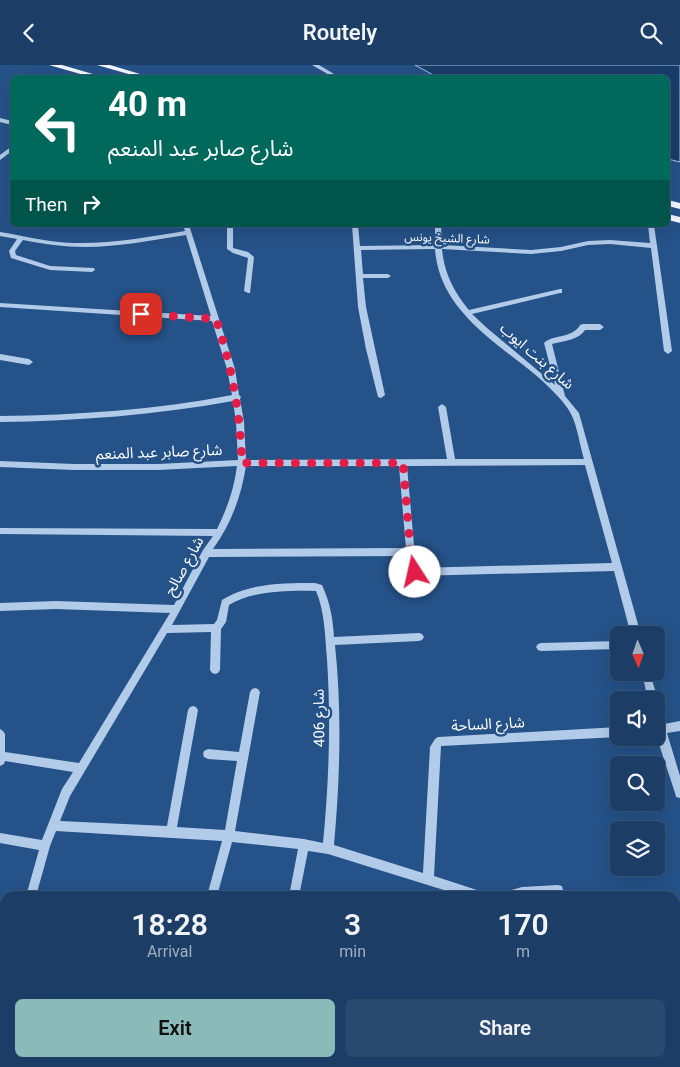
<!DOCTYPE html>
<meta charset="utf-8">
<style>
body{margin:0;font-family:Roboto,"Noto Sans Arabic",sans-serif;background:#29496f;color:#f1f3f6;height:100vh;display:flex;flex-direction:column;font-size:19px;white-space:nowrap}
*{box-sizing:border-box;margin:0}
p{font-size:16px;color:#a0aebf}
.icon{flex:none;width:28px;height:28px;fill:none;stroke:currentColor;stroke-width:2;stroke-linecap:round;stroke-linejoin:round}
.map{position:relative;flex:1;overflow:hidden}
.sheet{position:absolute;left:0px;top:826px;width:680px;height:176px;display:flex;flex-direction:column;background:#1c3e66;border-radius:15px 15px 0 0;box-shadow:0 5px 20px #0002,0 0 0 1px #3a577a}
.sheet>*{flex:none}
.top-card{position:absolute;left:10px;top:10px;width:660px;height:152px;border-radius:8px;box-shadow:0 5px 20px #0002,0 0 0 1px #3a577a;background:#00695c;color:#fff;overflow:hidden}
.needle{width:32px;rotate:178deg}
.fabs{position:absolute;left:610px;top:561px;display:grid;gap:10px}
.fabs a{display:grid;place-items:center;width:55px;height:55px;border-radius:8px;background:#1c3e66;box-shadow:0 5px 20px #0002,0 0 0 1px #3a577a;font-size:25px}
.pin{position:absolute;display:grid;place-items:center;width:42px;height:42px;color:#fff;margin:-21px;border-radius:10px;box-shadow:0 2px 8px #0006}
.me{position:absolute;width:55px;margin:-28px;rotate:350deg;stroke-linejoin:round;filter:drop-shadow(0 0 4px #0008)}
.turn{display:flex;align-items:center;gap:18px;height:105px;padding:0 15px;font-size:22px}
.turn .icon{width:65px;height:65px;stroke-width:2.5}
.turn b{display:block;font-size:35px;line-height:42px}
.then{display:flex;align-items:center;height:48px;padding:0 15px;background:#0003;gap:10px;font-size:19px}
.eta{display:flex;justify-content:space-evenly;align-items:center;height:85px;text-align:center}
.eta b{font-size:30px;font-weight:600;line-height:35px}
.button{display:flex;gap:10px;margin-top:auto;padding:10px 15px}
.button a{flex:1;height:58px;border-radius:8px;background:#8bbbb9;color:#111;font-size:20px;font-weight:600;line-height:58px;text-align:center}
.button a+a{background:#29496f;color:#f1f3f6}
header{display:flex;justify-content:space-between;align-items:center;height:65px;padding:0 15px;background:#1c3e66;font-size:22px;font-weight:600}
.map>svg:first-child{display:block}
.water{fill:#1a3d68;stroke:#a5c6ea}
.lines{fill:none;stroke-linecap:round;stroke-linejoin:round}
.minor{fill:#b1cbe9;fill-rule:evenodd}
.major{fill:#f4f8fe;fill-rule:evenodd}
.route{stroke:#e11d48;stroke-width:9;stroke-dasharray:0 16.2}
.labels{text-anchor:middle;stroke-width:5;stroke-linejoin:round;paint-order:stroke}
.far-street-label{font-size:12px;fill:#fff;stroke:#255288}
.street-label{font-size:15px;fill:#fff;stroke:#255288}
</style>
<header><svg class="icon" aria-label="back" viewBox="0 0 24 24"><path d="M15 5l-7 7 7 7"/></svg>Routely<svg class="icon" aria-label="search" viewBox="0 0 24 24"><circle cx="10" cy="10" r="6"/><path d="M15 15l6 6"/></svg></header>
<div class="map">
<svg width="680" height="1002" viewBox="0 0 680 1002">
<rect width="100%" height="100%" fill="#255288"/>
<path class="water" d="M415,0H680V97L668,94V12H437Z"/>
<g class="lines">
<path class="minor" d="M312,0H319L339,12H333Z
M0,53L12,56V60L0,57Z
M12,81V86L0,95V90Z
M183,160H189L235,304L239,330L241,332L240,334L244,357L246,395L447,394L438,342L442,339L446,342L455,394H584C580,381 577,360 571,349C566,338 548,321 538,312C496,277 439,245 435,184L361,185L363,209H388L391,211L388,213H363L366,242L385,330L381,333L378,332L366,284L358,242L352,160H358L360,181L435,180V160H441L442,180L531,185L561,182L588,176L610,175L650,178L648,160H654L672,286L668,289L664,286L651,183L610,179L588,180L561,186L531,189L442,184C444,208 454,227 469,245L560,224H562V228H560L472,249L487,263L555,320L544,278C553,269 572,274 580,260L583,259H600L604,262L600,265H585C579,275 563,276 552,279L565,331L579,348L641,570H631L614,506L415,511C406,507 407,499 407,491L209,492L172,560L214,559L217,555L222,535C248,518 284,518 315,518L322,520C330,537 333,554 334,572L419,568L422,569L424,572L422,575L419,576L335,580C342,647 340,714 334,780L423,808L430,682L435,674L438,672L619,662V672L441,681L434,811L480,826L484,827L485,831H463L328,789L308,786L299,831H289L298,784L232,777L217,831H207L222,776L56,766L50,781L36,831H26L39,785L0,778V768L42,775L62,724L73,707L5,696L4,699L0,701V664L3,666L5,669V687L79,698L170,548L56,544L0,546V538L56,536L174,540L203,485L213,471L0,469V463L217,464C227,444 234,424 237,401L158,405H74L0,402V396L74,399H158L238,395L236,357L233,336C155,350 78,356 0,357V351C78,350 155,345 232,330L227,304L212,256L0,242V238L211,251L186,170C152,175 119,182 85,182C64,182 43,179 23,175L15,186L16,190L50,201L94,203L95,205L92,207L50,205L11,193L9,186L17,174L0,171V167C24,171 48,177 73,178C111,179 148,172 185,166ZM585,400L612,498L416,503L407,401ZM246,401H399L406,483L213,484C231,459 241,432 246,401ZM316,526C325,547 325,572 327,594C331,655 329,717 323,778L304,774L235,766L260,627L258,624L255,623L252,624L250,627L239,687L208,684L204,686L203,689L204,692L208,694L237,696L225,765L177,762L198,645L196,642L193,641L190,642L188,645L167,761L60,756L70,731L167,568L211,567L210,605L212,608L215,609L218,608L220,605L221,564L226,557L229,540C251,526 290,525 316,526Z
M227,160H233V183L248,187L254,192L250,228H248L244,226L248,193L233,188L227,184Z
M0,289L29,294L33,297L29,300L0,295Z
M619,576V584L541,586L538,585L536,582L538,579L541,578Z
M642,608H650L658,635L656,638V635H648Z
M656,645L659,646L664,659L680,656V666L667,668L680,711V733L676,732L675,728L656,670Z
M558,820L562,821L563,825L562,829L558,830L503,831L504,827L522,822Z
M5,917V942L4,944L0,946V921L1,919Z
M510,998H522L523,1002H511Z"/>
<path class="major" d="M49,0H62L103,12H91Z
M97,0H110L150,12H139Z
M668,135L680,138V144L668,141Z
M668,149L680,152V158L668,155Z"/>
</g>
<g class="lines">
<path class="route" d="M141,249L216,254C232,302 240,348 242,398H403L412,504L415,507"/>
</g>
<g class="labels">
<g class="far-street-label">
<text transform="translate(447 173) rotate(2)" y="4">شارع الشيخ يونس</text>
</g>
<g class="street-label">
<text transform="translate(537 291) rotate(41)" y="5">شارع بنت ايوب</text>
<text transform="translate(159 387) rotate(-2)" y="5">شارع صابر عبد المنعم</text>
<text transform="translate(184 501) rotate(-61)" y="5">شارع صالح</text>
<text transform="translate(319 653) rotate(-91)" y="5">شارع 406</text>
<text transform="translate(488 659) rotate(-3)" y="5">شارع الساحة</text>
</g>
</g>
</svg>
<div class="fabs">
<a><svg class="needle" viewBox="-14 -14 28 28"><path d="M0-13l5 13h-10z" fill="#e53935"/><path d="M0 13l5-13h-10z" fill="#a0aebf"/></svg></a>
<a><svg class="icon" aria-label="sound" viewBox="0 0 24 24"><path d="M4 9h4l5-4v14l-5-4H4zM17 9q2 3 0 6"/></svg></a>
<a><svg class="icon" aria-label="search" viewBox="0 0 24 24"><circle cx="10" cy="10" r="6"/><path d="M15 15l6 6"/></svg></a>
<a><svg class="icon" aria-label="layers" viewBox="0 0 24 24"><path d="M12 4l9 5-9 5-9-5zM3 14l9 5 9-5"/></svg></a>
</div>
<div class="pin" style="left:141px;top:249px;background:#d93025"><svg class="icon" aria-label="arrive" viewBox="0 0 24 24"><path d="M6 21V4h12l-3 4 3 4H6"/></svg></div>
<svg class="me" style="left:415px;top:507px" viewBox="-20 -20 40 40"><circle r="19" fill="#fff"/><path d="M0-13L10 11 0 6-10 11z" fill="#e11d48"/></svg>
<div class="top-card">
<div class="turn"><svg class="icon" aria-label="left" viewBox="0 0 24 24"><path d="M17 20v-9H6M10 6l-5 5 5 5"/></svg><div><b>40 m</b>شارع صابر عبد المنعم</div></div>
<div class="then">Then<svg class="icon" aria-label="right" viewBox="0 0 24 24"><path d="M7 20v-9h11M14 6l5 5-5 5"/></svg></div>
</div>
<section class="sheet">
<div class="eta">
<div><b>18:28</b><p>Arrival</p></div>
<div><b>3</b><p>min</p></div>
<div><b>170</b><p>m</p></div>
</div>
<div class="button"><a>Exit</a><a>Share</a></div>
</section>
</div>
